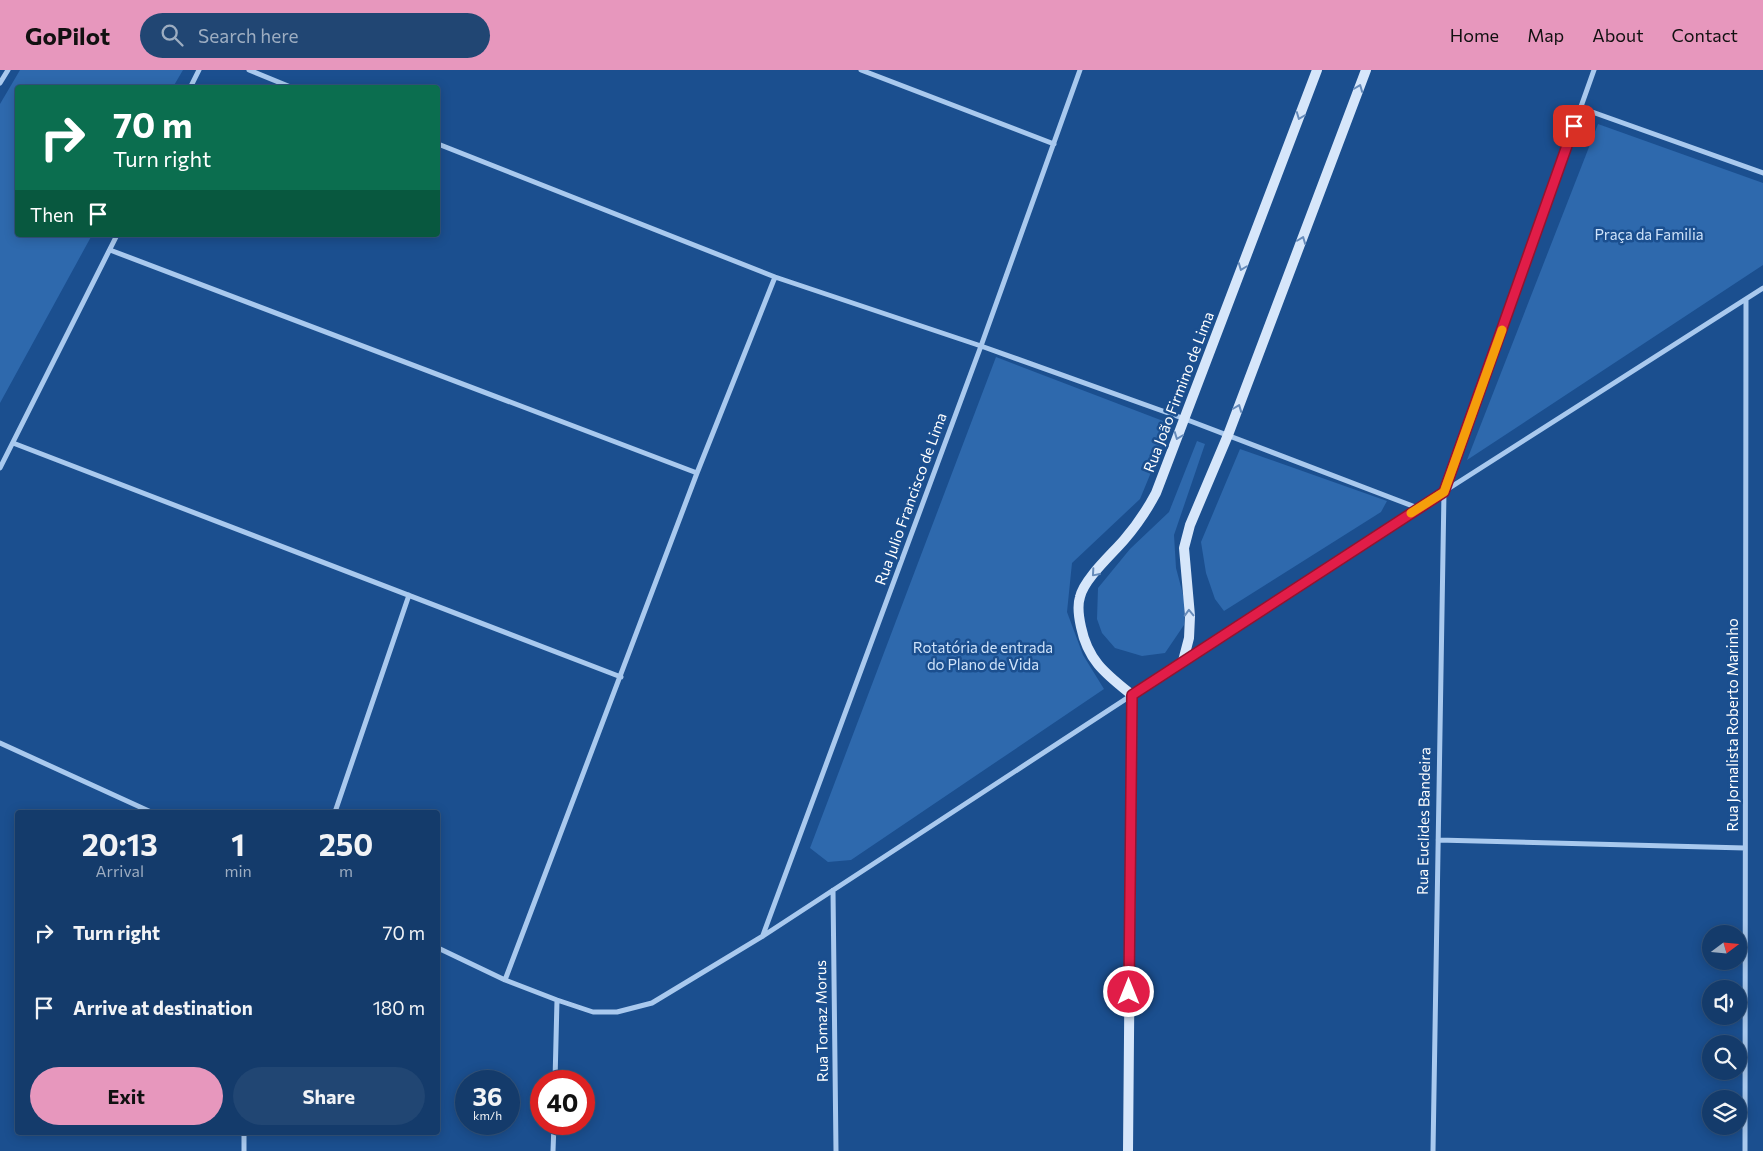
<!DOCTYPE html>
<meta charset="utf-8">
<style>
body{margin:0;font-family:Commissioner,sans-serif;background:#214673;color:#f1f3f6;height:100vh;display:flex;flex-direction:column;font-size:19px;white-space:nowrap}
*{box-sizing:border-box;margin:0}
p{font-size:16px;color:#9dadc1}
.icon{flex:none;width:28px;height:28px;fill:none;stroke:currentColor;stroke-width:2;stroke-linecap:round;stroke-linejoin:round}
.map{position:relative;flex:1;overflow:hidden}
.side{position:absolute;left:15px;top:740px;width:425px;height:325px;display:flex;flex-direction:column;background:#143b6b;border-radius:5px;box-shadow:0 2px 12px #0003,0 0 0 1px #33557e}
.side>*{flex:none}
.hud{position:absolute;left:15px;top:15px;width:425px;height:152px;border-radius:5px;box-shadow:0 2px 12px #0003,0 0 0 1px #33557e;background:#0b6e4f;color:#fff;overflow:hidden}
.needle{width:32px;rotate:74deg}
.controls{position:absolute;left:1702px;top:855px;display:grid;gap:10px}
.controls a{display:grid;place-items:center;width:45px;height:45px;border-radius:50%;background:#143b6b;box-shadow:0 2px 12px #0003,0 0 0 1px #33557e;font-size:25px}
.speed{position:absolute;left:455px;top:1000px;display:flex;gap:10px;font-size:25px;font-weight:700;text-align:center}
.speed>*{display:grid;place-content:center;width:65px;height:65px;border-radius:50%;background:#143b6b;box-shadow:0 2px 12px #0003,0 0 0 1px #33557e;line-height:1}
.speed small{font-size:12px;font-weight:400}
.speed .limit{border:8px solid #d22;background:#fff;color:#111}
.pin{position:absolute;display:grid;place-items:center;width:42px;height:42px;color:#fff;margin:-21px;border-radius:10px;box-shadow:0 2px 8px #0006}
.me{position:absolute;width:55px;margin:-28px;rotate:0deg;stroke-linejoin:round;filter:drop-shadow(0 0 4px #0008)}
.turn{display:flex;align-items:center;gap:18px;height:105px;padding:0 15px;font-size:22px}
.turn .icon{width:65px;height:65px;stroke-width:2.5}
.turn b{display:block;font-size:35px;line-height:42px}
.then{display:flex;align-items:center;height:48px;padding:0 15px;background:#0003;gap:10px;font-size:19px}
.eta{display:flex;justify-content:space-evenly;align-items:center;height:85px;text-align:center}
.eta b{font-size:30px;font-weight:700;line-height:35px}
.action{display:flex;gap:10px;margin-top:auto;padding:10px 15px}
.action a{flex:1;height:58px;border-radius:30px;background:#e797bd;color:#111;font-size:20px;font-weight:700;line-height:58px;text-align:center}
.action a+a{background:#214673;color:#f1f3f6}
ul{padding:0;list-style:none}
li{display:flex;align-items:center;gap:15px;height:75px;padding:0 15px}
li div{flex:1}
li b{display:block;font-size:19px}
li em{font-style:normal}
header{display:flex;align-items:center;gap:30px;box-sizing:border-box;height:70px;padding:0 25px;background:#e797bd;color:#111}
header strong{font-size:24px}
nav{display:flex;gap:28px;margin-inline-start:auto;font-size:18px}
.search{width:350px;height:45px;background:#214673;display:flex;align-items:center;gap:12px;box-sizing:border-box;padding:0 18px;border-radius:28px;color:#9dadc1;font-size:19px}
.map>svg:first-child{display:block}
.green{fill:#2e69ad}
.lines{fill:none;stroke-linecap:round;stroke-linejoin:round}
.street{stroke:#a9c9ee;stroke-width:5}
.secondary{stroke:#d6e6fa;stroke-width:10}
.oneway{stroke:#668bba}
.route-casing{stroke:#92132f;stroke-width:12}
.route{stroke:#e11d48;stroke-width:9}
.slow{stroke:#f59e0b;stroke-width:9}
.labels{text-anchor:middle;stroke-width:5;stroke-linejoin:round;paint-order:stroke}
.park-label{font-size:15px;fill:#cfe3fa;stroke:#1b4f8f}
.street-label{font-size:15px;fill:#fff;stroke:#1b4f8f}
</style>
<header>
<strong>GoPilot</strong>
<div class="search"><svg class="icon" aria-label="search" viewBox="0 0 24 24"><circle cx="10" cy="10" r="6"/><path d="M15 15l6 6"/></svg>Search here</div>
<nav><a>Home</a><a>Map</a><a>About</a><a>Contact</a></nav>
</header>
<div class="map">
<svg width="1763" height="1081" viewBox="0 0 1763 1081">
<rect width="100%" height="100%" fill="#1b4f8f"/>
<path class="green" d="M20,0H183L173,17L18,18V165H92L0,333V34Z
M1598,54L1763,113V195L1467,390Z
M996,287L1171,354L1140,429L1072,493L1067,542L1083,585L1104,619L851,790L828,792L810,778Z
M1197,371L1205,374L1174,465L1176,498L1185,532L1184,555L1165,583L1142,586L1115,578L1102,563L1097,549L1098,518L1130,479L1169,442Z
M1240,379L1387,431L1381,442L1224,541L1215,529L1206,503L1201,472Z"/>
<g class="lines">
<path class="street" d="M249,0L293,18
M861,0L1054,74
M0,13L8,0
M190,18L199,0
M1581,38L1763,103
M438,74L775,207L981,276L1185,349L1418,438
M110,180L697,403
M13,373L621,607
M0,398L117,165
M0,673L151,742
M335,742L409,525
M1438,770L1745,778
M833,820L836,1081
M763,865L981,276L1080,0
M438,878L505,910L557,930L593,942H617L652,933L763,866L1418,438L1763,218
M505,910L697,403L775,207
M555,1011L557,930
M244,1081V1062
M553,1081L554,1054
M1433,1081L1444,422L1594,0
M1745,1081L1746,229"/>
<path class="secondary" d="M1183,591L1189,568L1190,546L1184,478L1190,455L1228,365L1366,0
M1128,1081L1132,625C1106,604 1088,591 1081,557C1079,548 1077,536 1080,527C1084,509 1112,484 1124,470C1137,455 1147,440 1156,423L1317,0"/>
</g>
<defs><path id="oneway-chevron" d="M-2-3.5L2.5 0L-2 3.5" fill="none" stroke-width="1.6" stroke-linecap="round" stroke-linejoin="round" transform="scale(1.25)"/></defs>
<g class="oneway">
<use href="#oneway-chevron" transform="translate(1359 18) rotate(-69)"/>
<use href="#oneway-chevron" transform="translate(1300 46) rotate(111)"/>
<use href="#oneway-chevron" transform="translate(1302 170) rotate(-69)"/>
<use href="#oneway-chevron" transform="translate(1242 197) rotate(111)"/>
<use href="#oneway-chevron" transform="translate(1238 338) rotate(-69)"/>
<use href="#oneway-chevron" transform="translate(1178 366) rotate(111)"/>
<use href="#oneway-chevron" transform="translate(1095 503) rotate(131)"/>
<use href="#oneway-chevron" transform="translate(1189 543) rotate(-92)"/>
</g>
<g class="lines">
<defs>
<path id="route" d="M1129,922L1132,625L1444,422L1574,56"/>
</defs>
<use href="#route" class="route-casing"/>
<use href="#route" class="route"/>
<path class="slow" d="M1411,443L1444,422L1502,260"/>
</g>
<g class="labels">
<g class="park-label">
<text x="1649" y="170">Praça da Familia</text>
<text x="983" y="583">Rotatória de entrada<tspan x="983" dy="17">do Plano de Vida</tspan></text>
</g>
<g class="street-label">
<text transform="translate(1179 322) rotate(-69)" y="5">Rua João Firmino de Lima</text>
<text transform="translate(911 429) rotate(-70)" y="5">Rua Julio Francisco de Lima</text>
<text transform="translate(1733 655) rotate(-90)" y="5">Rua Jornalista Roberto Marinho</text>
<text transform="translate(1424 751) rotate(-89)" y="5">Rua Euclides Bandeira</text>
<text transform="translate(822 951) rotate(-91)" y="5">Rua Tomaz Morus</text>
</g>
</g>
</svg>
<div class="controls">
<a><svg class="needle" viewBox="-14 -14 28 28"><path d="M0-13l5 13h-10z" fill="#e53935"/><path d="M0 13l5-13h-10z" fill="#9dadc1"/></svg></a>
<a><svg class="icon" aria-label="sound" viewBox="0 0 24 24"><path d="M4 9h4l5-4v14l-5-4H4zM17 9q2 3 0 6"/></svg></a>
<a><svg class="icon" aria-label="search" viewBox="0 0 24 24"><circle cx="10" cy="10" r="6"/><path d="M15 15l6 6"/></svg></a>
<a><svg class="icon" aria-label="layers" viewBox="0 0 24 24"><path d="M12 4l9 5-9 5-9-5zM3 14l9 5 9-5"/></svg></a>
</div>
<div class="speed"><div>36<small>km/h</small></div><div class="limit">40</div></div>
<div class="pin" style="left:1574px;top:56px;background:#d93025"><svg class="icon" aria-label="arrive" viewBox="0 0 24 24"><path d="M6 21V4h12l-3 4 3 4H6"/></svg></div>
<svg class="me" style="left:1129px;top:922px" viewBox="-20 -20 40 40"><circle r="17" fill="#e11d48" stroke="#fff" stroke-width="3"/><path d="M0-11L8 9 0 5-8 9z" fill="#fff"/></svg>
<div class="hud">
<div class="turn"><svg class="icon" aria-label="right" viewBox="0 0 24 24"><path d="M7 20v-9h11M14 6l5 5-5 5"/></svg><div><b>70 m</b>Turn right</div></div>
<div class="then">Then<svg class="icon" aria-label="arrive" viewBox="0 0 24 24"><path d="M6 21V4h12l-3 4 3 4H6"/></svg></div>
</div>
<section class="side">
<div class="eta">
<div><b>20:13</b><p>Arrival</p></div>
<div><b>1</b><p>min</p></div>
<div><b>250</b><p>m</p></div>
</div>
<ul>
<li><svg class="icon" aria-label="right" viewBox="0 0 24 24"><path d="M7 20v-9h11M14 6l5 5-5 5"/></svg><div><b>Turn right</b></div><em>70 m</em></li>
<li><svg class="icon" aria-label="arrive" viewBox="0 0 24 24"><path d="M6 21V4h12l-3 4 3 4H6"/></svg><div><b>Arrive at destination</b></div><em>180 m</em></li>
</ul>
<div class="action"><a>Exit</a><a>Share</a></div>
</section>
</div>
